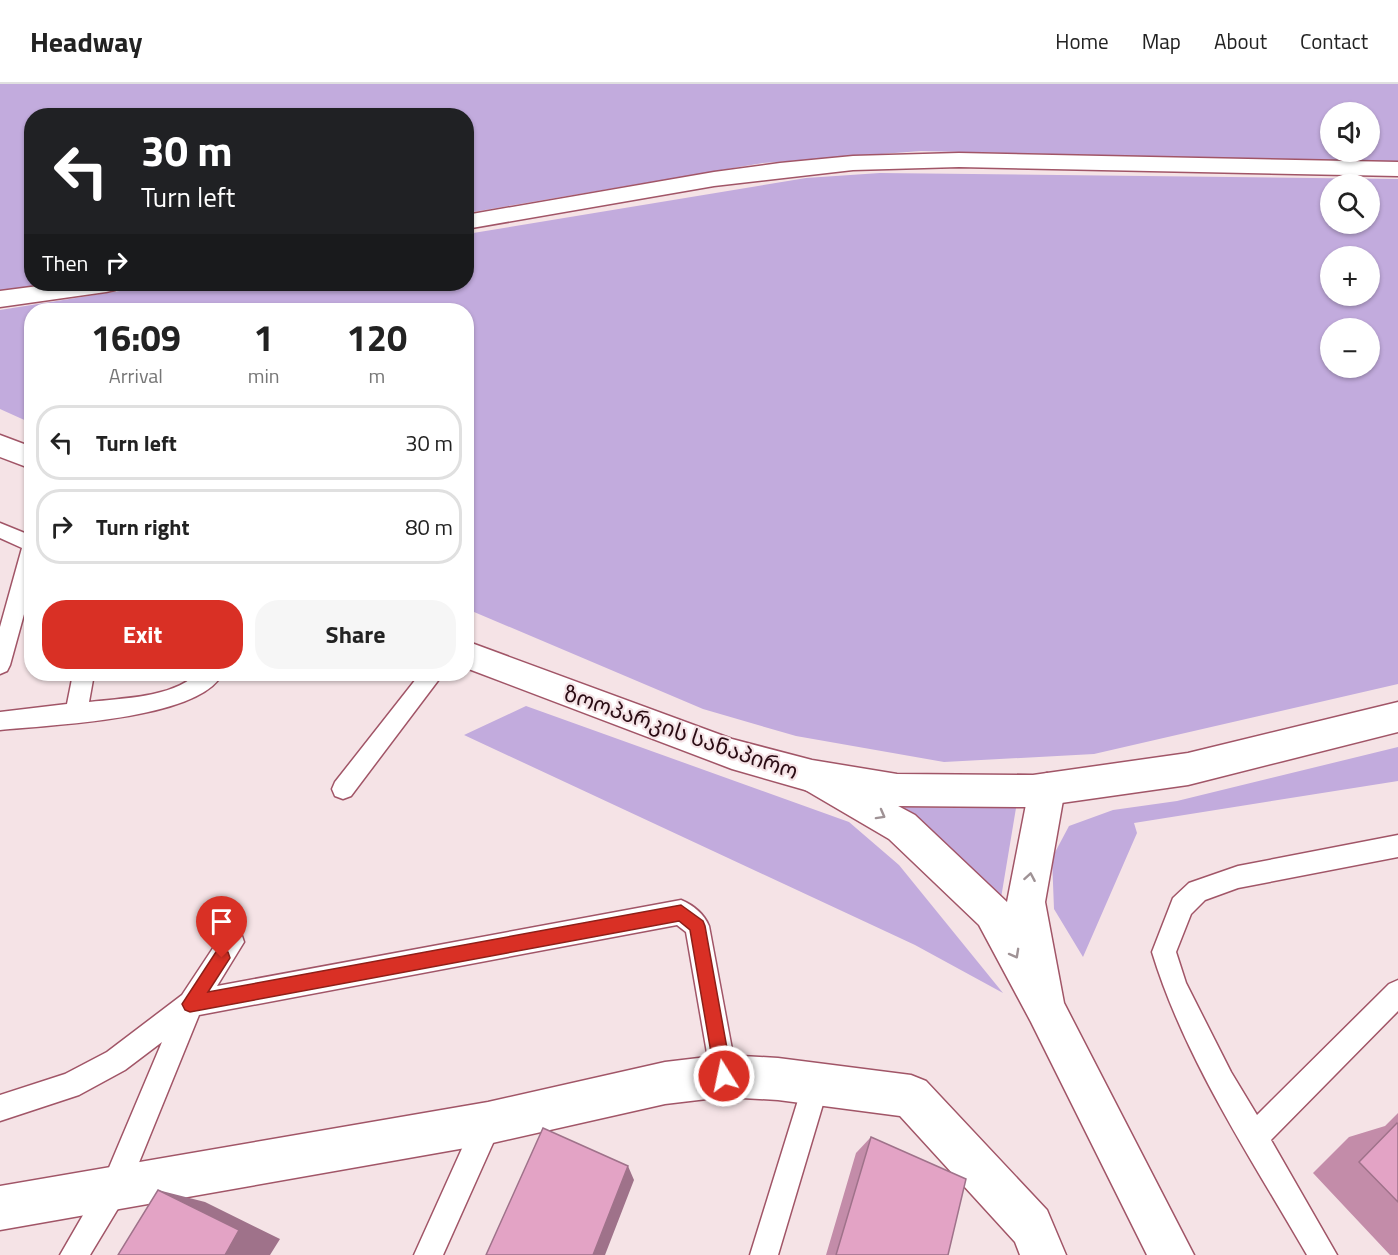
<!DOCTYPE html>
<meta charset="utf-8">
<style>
body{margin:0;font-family:"Titillium Web","Noto Sans Georgian",sans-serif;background:#f6f6f6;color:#222;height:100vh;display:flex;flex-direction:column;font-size:22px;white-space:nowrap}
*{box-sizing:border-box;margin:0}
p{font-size:20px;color:#767676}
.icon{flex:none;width:33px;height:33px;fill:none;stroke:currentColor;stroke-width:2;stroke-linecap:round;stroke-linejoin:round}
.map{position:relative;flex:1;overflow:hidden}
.sheet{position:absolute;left:24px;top:219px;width:450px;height:378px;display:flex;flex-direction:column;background:#fff;border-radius:24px;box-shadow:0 2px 4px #0004}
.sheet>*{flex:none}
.hud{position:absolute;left:24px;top:24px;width:450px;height:183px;border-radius:24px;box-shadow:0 2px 4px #0004;background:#202124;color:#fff;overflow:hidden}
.buttons{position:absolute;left:1320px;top:18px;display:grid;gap:12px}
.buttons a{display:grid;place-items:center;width:60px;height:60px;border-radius:50%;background:#fff;box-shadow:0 2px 4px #0004;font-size:30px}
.pin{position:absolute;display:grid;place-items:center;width:51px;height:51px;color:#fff;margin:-62px -26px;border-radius:50% 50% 50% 0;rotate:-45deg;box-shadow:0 0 6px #0007}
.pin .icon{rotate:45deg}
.me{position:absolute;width:66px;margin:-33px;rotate:350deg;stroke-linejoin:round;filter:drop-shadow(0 0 4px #0008)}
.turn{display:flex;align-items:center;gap:21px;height:126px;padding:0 18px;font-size:27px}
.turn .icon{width:78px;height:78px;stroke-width:2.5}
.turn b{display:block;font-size:42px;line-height:51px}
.then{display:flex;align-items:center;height:57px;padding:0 18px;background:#0003;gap:12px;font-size:22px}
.eta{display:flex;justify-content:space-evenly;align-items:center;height:102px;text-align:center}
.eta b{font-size:36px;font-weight:700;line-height:42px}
.primary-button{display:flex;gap:12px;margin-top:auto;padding:12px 18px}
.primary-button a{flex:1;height:69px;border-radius:24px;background:#d93025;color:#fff;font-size:24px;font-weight:700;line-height:69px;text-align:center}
.primary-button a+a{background:#f6f6f6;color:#222}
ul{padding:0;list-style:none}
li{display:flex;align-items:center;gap:18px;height:75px;margin:0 12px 9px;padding:0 6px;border:3px solid #e0e0e0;border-radius:24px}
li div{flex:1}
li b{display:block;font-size:22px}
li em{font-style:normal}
header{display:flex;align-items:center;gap:36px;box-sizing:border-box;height:84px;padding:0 30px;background:#fff;border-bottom:2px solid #e0e0e0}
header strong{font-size:28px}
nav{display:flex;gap:33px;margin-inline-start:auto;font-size:21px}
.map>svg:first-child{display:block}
.green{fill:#c2abdd;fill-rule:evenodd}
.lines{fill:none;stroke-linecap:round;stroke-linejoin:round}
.lane-casing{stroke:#a15567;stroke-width:3}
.street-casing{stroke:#a15567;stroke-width:3}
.secondary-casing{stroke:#a15567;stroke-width:3}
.lane{fill:#fff;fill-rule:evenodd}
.street{fill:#fff;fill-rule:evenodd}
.secondary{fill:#fff;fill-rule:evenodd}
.wall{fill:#c38ca9}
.shaded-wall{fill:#9f728a}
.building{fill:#e3a3c5;stroke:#9f728a;stroke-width:1.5}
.oneway{stroke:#9f9295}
.route{fill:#d93025;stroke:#8d1f18;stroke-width:1.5}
.labels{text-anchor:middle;stroke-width:4.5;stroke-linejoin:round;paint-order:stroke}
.street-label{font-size:22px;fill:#2a0c14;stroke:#f5e3e6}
</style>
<header>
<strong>Headway</strong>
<nav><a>Home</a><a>Map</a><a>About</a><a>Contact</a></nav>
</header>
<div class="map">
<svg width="1398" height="1171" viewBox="0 0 1398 1171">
<rect width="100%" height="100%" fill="#f5e3e6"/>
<path class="green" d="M0,0H1398V78L921,67L763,79L467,129L466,32H32V200H49L0,208ZM1330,28H1370V68H1330Z
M880,89L1398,95V600L1094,670L944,678L796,652L703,625L467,525L466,226H32L31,339L0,325V226L164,200H466L467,150L806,94ZM1370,100V140H1330V100ZM1370,172V212H1330V172ZM1370,244V284H1330V244Z
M526,622L849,738L899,781L1003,909L915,861L464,651Z
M1398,663V697L1134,739L1137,749L1083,873L1054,825L1052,774L1069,742L1113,726L1177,717Z
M903,723L1016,724L1001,814Z"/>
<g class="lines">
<defs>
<path id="lane" d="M0,439L32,452V501L10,581L7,587L0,590V543L22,464L0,454Z
M73,590H94L89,618C124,614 170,614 197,590H222C199,636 48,641 0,646V628L67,620Z
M420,590H443L351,712L343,715L335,712L332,705L335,698Z
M1398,751V773L1238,804L1205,816L1191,830L1176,868L1186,899L1231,988L1257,1031L1389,900L1398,896V927L1271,1056L1337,1171H1307C1251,1074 1185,976 1152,868L1173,814L1189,799L1238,782Z
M681,816C693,821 704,830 709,842L737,992L733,1001L724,1005L715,1001L711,992L686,848L677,841L199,931L125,1113L90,1171H60L105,1093L162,958L125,986L79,1011L0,1037V1011L65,990L107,968L182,911L223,849L232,846L241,849L244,858L217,902Z
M816,987L825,991L829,1000L778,1171H750L803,1000L807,991Z
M488,1025L498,1029L502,1039L443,1171H414L478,1029Z"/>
<path id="street" d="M959,69L1398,78V92L959,83L853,86L714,102L466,145V131L714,88L780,79L853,72Z
M54,200H118L115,206L106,208L0,223V207Z
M814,677L915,731L1007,818L1029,705L1034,694L1047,689L1060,694L1065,705L1045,818L1064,919L1194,1171H1147L1031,938L979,841L889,755L802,704L796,693L802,682Z
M724,971L778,974L911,991L926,997L1047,1126L1066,1171H1020L1015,1158L900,1032L778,1016L724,1013L665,1020L488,1060L0,1146V1102L488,1018L665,978Z"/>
<path id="secondary" d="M0,351L32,363V385L0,373Z
M466,557L732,655L812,676L897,690L1033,691L1188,669L1398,618V648L1188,701L1033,723L897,722L812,708L732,685L466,584Z"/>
</defs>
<use href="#lane" class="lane-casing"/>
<use href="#street" class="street-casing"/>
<use href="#secondary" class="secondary-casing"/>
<use href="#lane" class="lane"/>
<use href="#street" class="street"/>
<use href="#secondary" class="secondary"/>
</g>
<path class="wall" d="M1398,1029V1171H1390L1313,1089L1349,1053L1385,1042Z
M871,1053L948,1171H826L856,1069Z"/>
<path class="shaded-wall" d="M628,1082L634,1096L605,1171H593Z
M158,1106L205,1118L280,1155L270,1171H225Z"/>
<path class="building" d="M1397,1039L1398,1040V1118L1359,1078Z
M543,1044L628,1082L593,1171H486Z
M871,1053L966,1095L948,1171H836Z
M158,1106L239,1146L225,1171H118Z"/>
<defs><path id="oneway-chevron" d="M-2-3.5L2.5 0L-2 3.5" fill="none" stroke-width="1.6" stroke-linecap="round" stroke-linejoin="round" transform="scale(1.5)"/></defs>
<g class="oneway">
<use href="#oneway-chevron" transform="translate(881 731) rotate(29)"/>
<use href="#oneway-chevron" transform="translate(1030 793) rotate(-80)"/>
<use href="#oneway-chevron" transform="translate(1015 870) rotate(61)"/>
</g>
<path class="route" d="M681,821L703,837L705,842L732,992L730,998L724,1001L718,998L715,992L690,846L679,837L190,928L185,926L182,920L216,868L222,866L228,868L230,874L208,908Z"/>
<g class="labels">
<g class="street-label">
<text transform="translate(681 648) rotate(19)" y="8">ზოოპარკის სანაპირო</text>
</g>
</g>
</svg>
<div class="buttons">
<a><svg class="icon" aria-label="sound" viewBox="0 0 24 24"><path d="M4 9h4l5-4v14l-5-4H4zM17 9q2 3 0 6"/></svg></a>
<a><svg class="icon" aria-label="search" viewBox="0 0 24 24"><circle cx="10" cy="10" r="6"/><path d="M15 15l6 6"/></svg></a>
<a>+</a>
<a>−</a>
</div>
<div class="pin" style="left:222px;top:874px;background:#d93025"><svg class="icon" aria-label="arrive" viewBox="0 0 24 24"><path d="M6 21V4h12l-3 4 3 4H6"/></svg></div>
<svg class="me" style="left:724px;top:992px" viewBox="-20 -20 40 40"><circle r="17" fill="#d93025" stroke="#fff" stroke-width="3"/><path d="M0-11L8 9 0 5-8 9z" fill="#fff"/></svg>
<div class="hud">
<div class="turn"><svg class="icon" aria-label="left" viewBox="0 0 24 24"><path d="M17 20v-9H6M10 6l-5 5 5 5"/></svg><div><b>30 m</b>Turn left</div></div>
<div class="then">Then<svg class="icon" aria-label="right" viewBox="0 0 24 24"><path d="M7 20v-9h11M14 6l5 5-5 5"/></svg></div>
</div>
<section class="sheet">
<div class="eta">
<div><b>16:09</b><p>Arrival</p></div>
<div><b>1</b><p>min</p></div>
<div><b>120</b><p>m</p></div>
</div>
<ul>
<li><svg class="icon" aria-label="left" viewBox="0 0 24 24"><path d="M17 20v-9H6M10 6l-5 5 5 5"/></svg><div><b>Turn left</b></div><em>30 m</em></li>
<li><svg class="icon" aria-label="right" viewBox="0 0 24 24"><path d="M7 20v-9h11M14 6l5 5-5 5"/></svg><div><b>Turn right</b></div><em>80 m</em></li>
</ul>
<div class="primary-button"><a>Exit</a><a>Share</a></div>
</section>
</div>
